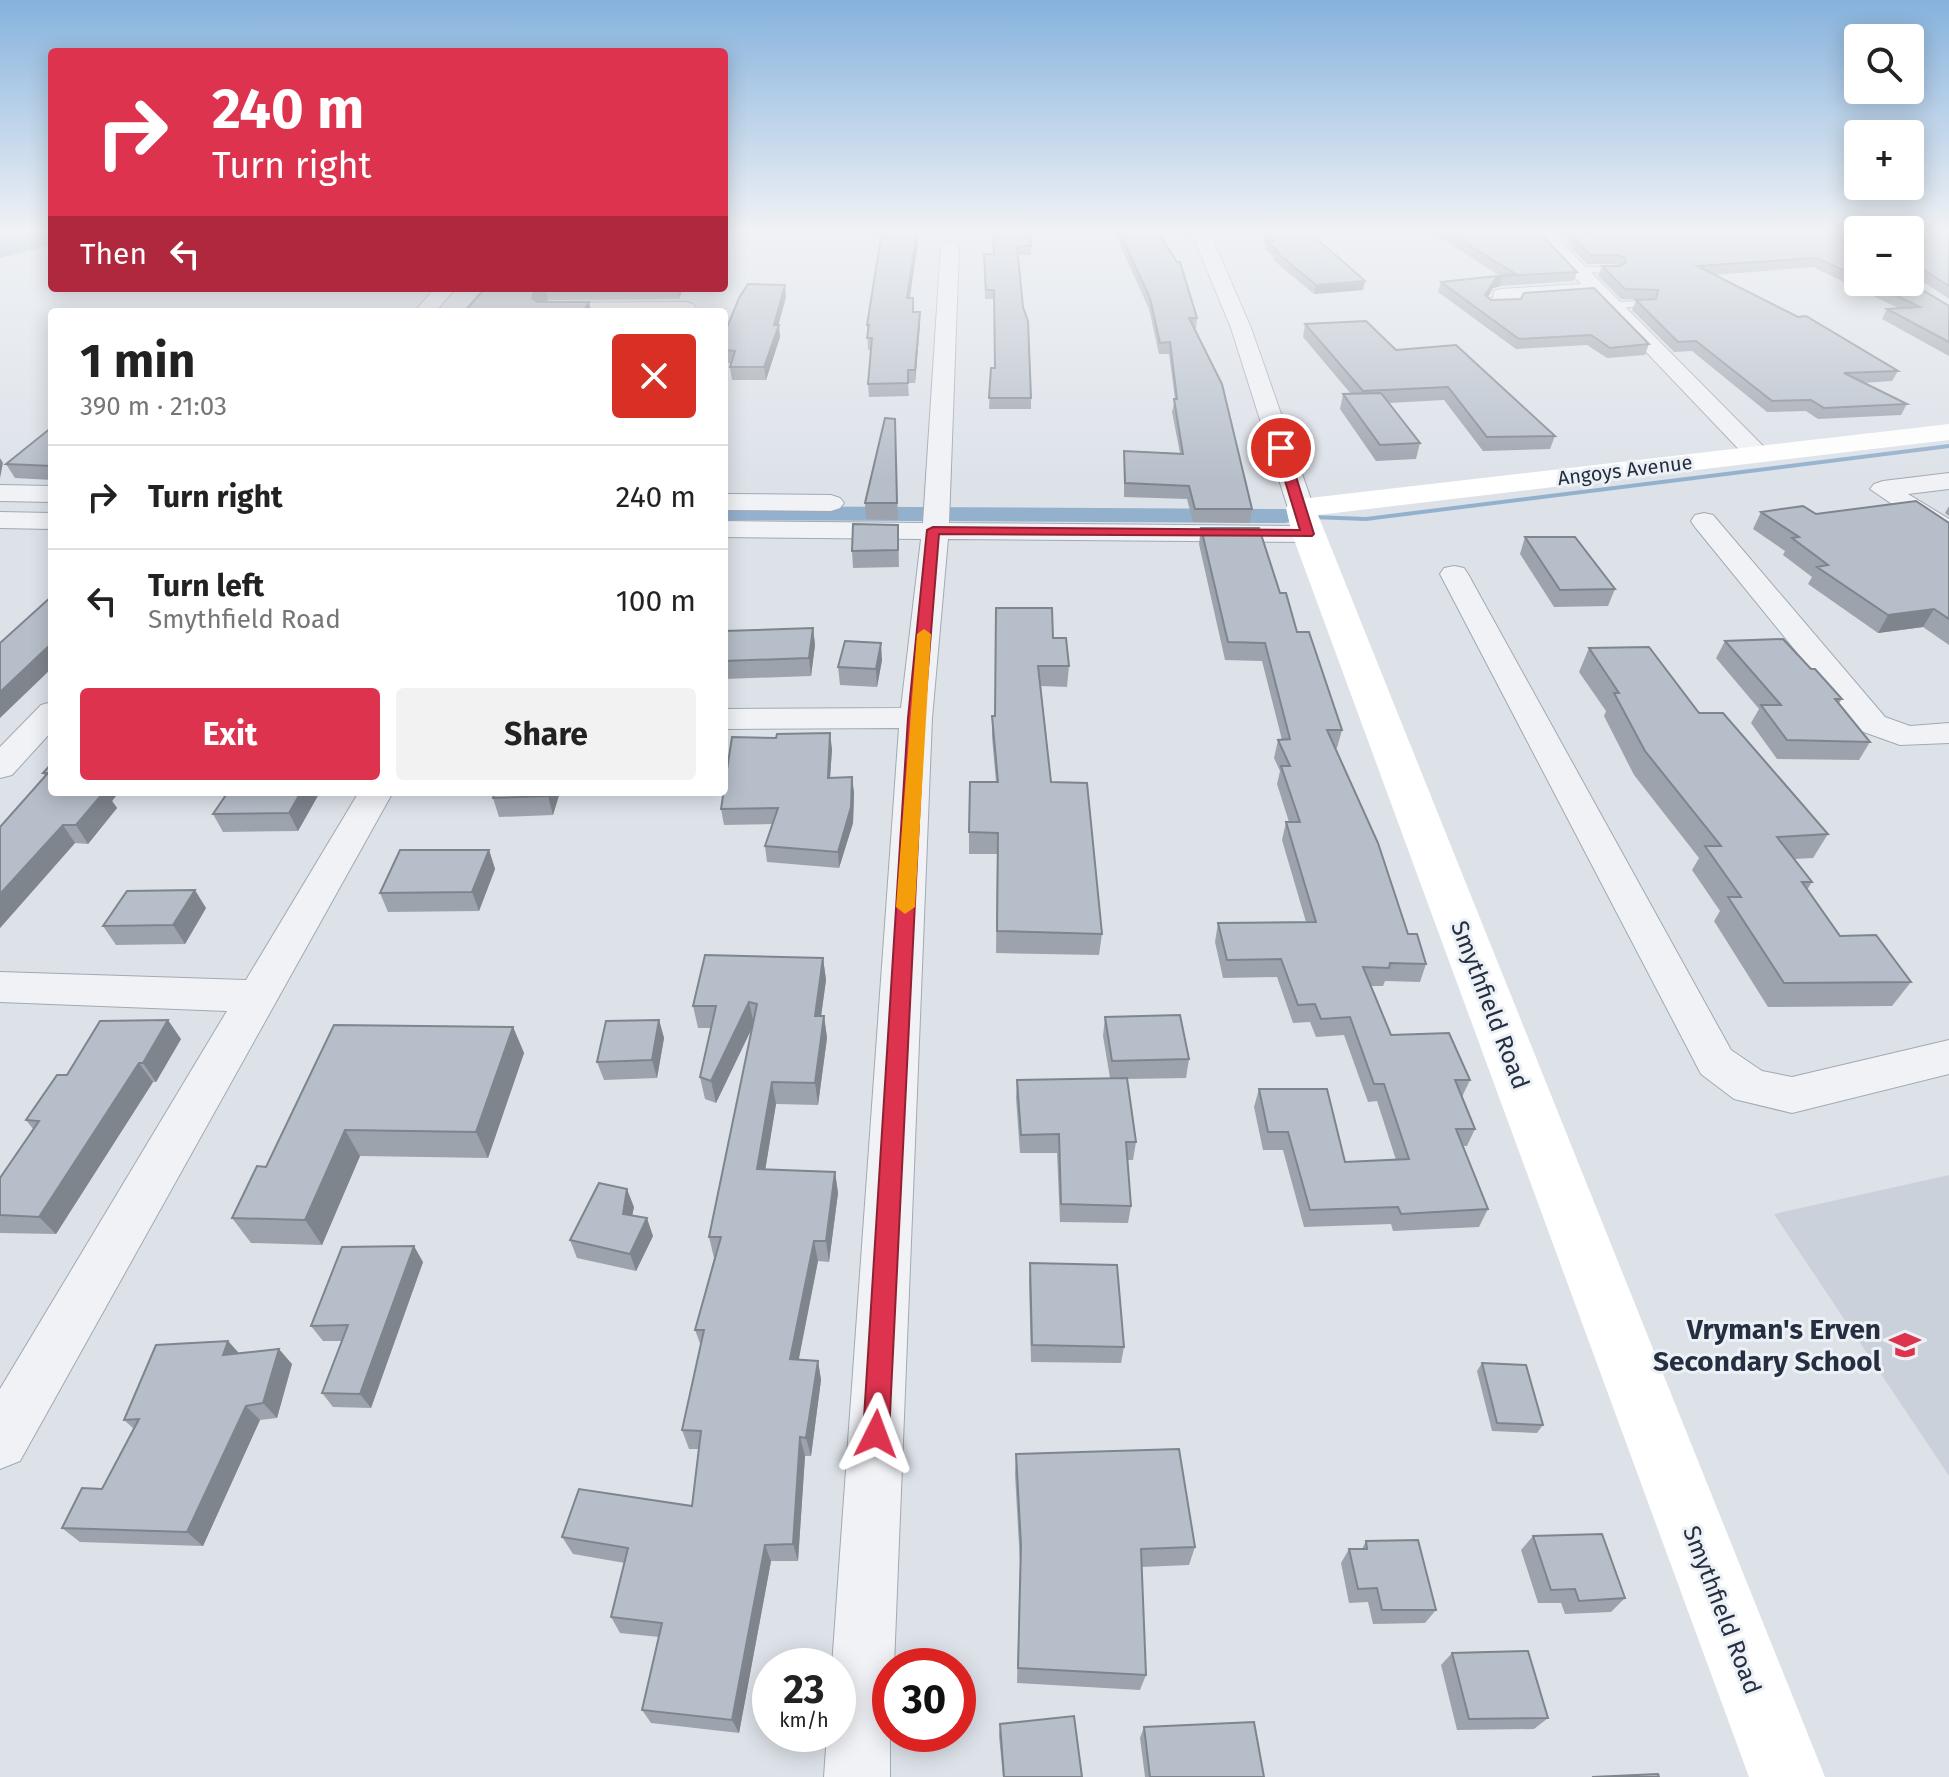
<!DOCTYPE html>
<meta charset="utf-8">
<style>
body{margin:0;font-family:"Fira Sans",sans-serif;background:#f2f2f2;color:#222;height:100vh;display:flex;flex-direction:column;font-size:30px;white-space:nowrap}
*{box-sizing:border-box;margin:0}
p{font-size:26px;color:#767676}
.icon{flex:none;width:44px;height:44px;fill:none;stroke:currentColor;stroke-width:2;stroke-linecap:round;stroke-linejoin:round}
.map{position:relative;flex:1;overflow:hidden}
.panel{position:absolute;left:48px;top:308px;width:680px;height:488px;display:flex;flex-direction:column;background:#fff;border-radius:8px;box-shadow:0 4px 20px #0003}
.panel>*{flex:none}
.guide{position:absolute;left:48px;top:48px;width:680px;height:244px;border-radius:8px;box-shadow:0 4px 20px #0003;background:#dd334e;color:#fff;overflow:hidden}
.buttons{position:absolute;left:1844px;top:24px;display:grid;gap:16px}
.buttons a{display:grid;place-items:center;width:80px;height:80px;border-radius:8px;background:#fff;box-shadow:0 4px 20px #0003;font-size:40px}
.speed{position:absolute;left:752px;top:1648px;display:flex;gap:16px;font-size:40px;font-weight:700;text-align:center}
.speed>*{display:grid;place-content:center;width:104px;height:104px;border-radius:50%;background:#fff;box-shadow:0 4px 20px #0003;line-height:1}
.speed small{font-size:20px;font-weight:400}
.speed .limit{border:12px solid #d22;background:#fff;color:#111}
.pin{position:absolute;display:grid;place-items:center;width:68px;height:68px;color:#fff;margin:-34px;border:4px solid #fff;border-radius:50%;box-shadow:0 2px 8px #0007}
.me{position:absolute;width:88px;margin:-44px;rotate:3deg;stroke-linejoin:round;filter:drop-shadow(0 0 6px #0008)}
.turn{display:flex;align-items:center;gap:28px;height:168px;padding:0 32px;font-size:36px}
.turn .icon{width:104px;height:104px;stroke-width:2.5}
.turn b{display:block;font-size:56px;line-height:68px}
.then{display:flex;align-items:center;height:76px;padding:0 32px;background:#0003;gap:16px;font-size:30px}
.round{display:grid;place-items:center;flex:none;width:84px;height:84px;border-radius:8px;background:#f2f2f2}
.headline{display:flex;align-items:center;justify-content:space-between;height:136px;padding:0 32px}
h1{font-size:48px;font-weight:700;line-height:60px}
.action{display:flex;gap:16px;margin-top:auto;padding:16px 32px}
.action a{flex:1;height:92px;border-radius:8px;background:#dd334e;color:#fff;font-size:32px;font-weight:700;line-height:92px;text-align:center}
.action a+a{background:#f2f2f2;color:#222}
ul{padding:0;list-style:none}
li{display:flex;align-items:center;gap:24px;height:104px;padding:0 32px;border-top:2px solid #e0e0e0}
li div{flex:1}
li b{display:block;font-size:30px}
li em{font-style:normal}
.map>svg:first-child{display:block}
.built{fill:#cbd1db}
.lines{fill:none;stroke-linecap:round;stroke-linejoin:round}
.stream{fill:#93b0cd;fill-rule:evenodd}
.canal{fill:#93b0cd;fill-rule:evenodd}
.river{fill:#93b0cd;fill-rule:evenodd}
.lane-casing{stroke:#a2a9b3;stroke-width:2}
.street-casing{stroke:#a2a9b3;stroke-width:2}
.lane{fill:#f0f2f6;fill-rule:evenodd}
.street{fill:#f0f2f6;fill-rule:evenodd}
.secondary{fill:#fff;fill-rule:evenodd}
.wall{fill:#9da3ad}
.shaded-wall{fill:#7f858d}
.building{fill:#b6bec9;stroke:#7f858d;stroke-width:2}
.route{fill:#dd334e;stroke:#902133;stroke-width:2}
.slow{fill:#f59e0b}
.labels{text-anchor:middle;stroke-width:6;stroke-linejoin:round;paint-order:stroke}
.far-street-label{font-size:20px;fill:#252f41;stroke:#ecf1f6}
.street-label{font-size:24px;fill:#252f41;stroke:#ecf1f6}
.near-poi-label{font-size:28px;font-weight:bold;fill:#252f41;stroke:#ecf1f6;text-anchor:end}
</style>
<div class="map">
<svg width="1949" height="1777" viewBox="0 0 1949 1777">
<rect width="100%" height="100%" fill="#dde2e9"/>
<path class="built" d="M1949,1175V1476L1774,1214Z"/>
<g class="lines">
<path class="stream" d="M1949,444V448L1366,521L1285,518L1281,516L1285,514L1366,517Z"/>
<path class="canal" d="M724,506L1285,509L1294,511L1297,516L1294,521L1285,523L724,520Z"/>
<path class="river" d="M36,231H52V245L0,258V240Z"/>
<defs>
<path id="lane" d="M1585,235L1588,240L1547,242L1542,239Z
M1578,267H1615L1620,270L1615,273L1575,272Z
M1648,301L1652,302V306L1612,308L1607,305L1612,302Z"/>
<path id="street" d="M1191,231H1209L1251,328L1314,508L1310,514H1292L1288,508L1231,328Z
M1531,231H1550L1767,450L1770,455L1767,460H1749L1592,295L1519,300L1518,306L1488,307L1485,303L1488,299L1493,298L1494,291L1501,289L1581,284Z
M950,241L959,246L949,523L1308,526L1318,528L1321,534L1318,540L1308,542L948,539L932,718L894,1666H890V1777H824L827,1734H838V1666H832L899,728L724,729V709L901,708L921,539L724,537V521L923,523L941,246Z
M435,288H456L435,312H414Z
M686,302L693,304L696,308L693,312H540L538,309L548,303Z
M1949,473V489L1908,494L1949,519V539L1940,537L1870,489L1874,484L1883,481Z
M0,485L52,486V502L0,501Z
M724,494L831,495L840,498L844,503L840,508L831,511L724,510Z
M0,512L52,513V529L0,528Z
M1704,513L1713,515L1885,717L1910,726L1949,723V743L1900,745L1861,731L1695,527L1691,521L1695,515Z
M1454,566L1464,568L1468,574L1731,1050L1762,1071L1792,1077L1949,1040V1074L1792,1113L1734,1099L1701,1074L1440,574L1444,568Z
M52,702V731L12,775L0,778V747L41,705Z
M359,792H393L20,1461L0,1469V1389L227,1011L0,1002V972L246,980Z"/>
</defs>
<use href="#lane" class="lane-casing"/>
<use href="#street" class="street-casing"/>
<use href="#lane" class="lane"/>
<use href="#street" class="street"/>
<path class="secondary" d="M1949,424V440L1318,515L1825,1777H1749L1292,534L1286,508L1290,502L1301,499Z"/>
</g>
<path class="wall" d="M1031,231V255H1018L1031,398V409H989L991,368H994V299H985L984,263L993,254Z
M1115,231H1157L1197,318L1196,329H1195L1252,509L1250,523L1193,522L1187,499L1124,497V451L1180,453L1172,412L1175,399L1169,354H1159L1149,309L1115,234Z
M1430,231H1538L1577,272L1574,281L1500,286L1493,288L1488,297L1491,300L1649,344L1645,355L1607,358L1587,345L1516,349L1438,292L1441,282L1500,276Z
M1554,231H1838L1858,244V282H1909L1949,306V356L1882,319L1887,309L1898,308L1813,267L1714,275L1898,371L1892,381L1863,383L1907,404L1901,415L1818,419L1806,411L1767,412L1692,351L1674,352L1632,310L1636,300H1644L1621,299L1598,276L1602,266H1619L1615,264H1587L1567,244L1570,235L1588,233L1558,235Z
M1850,231H1858V238Z
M1910,231H1949V299L1912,274Z
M917,232L918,243L909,298L913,312H920V324L915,383H908L909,396L869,397L868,384L871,350H868L867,325L913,233Z
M1265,234L1365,281L1363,290L1314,294L1273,260L1274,257L1265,250L1266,245L1264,243Z
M485,288H683L679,299L548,300L544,302H589L591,312H464Z
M786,297L778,325L780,337L766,380H732L730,367L731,363H724V335Z
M1305,324L1396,350L1555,436L1550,449L1483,451L1444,400L1389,403L1420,443L1416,459L1376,461L1340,409L1343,394H1351L1303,337Z
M895,419L898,520L866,519L865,503Z
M52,427V480L15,478L6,464Z
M1949,506V516L1945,513Z
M1761,512L1816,514L1949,523V645L1923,627L1878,633L1808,584L1812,577L1783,555L1785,551L1753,529Z
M898,525L899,567L853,568L852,551Z
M1201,528L1280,593L1342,730L1337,748H1335L1408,934L1426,964L1420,982L1385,981L1383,986H1371L1391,1035L1470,1080L1462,1097L1475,1129L1467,1146H1463L1488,1209L1479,1227L1393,1231L1391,1224L1304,1227L1283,1150H1263L1254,1107L1259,1089L1345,1162L1396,1160L1377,1101L1368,1102L1344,1035L1316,1037L1310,1022L1293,1023L1277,977L1223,978L1215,942L1218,923L1306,922L1282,840L1286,822H1289L1277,784L1280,771L1274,758L1278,740H1282L1262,661L1225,660L1199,544Z
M1525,537L1615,589L1608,606L1554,607L1520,554Z
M813,628L815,645L811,676L724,679V631Z
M1053,638L1069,666L1067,687L1041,686L1051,782L1102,934L1099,955L996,953L997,854H969V832L996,782L992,737V716H995Z
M1725,641L1811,669L1842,699L1839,703L1870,742L1859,760L1777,759L1751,723L1759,709L1716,658Z
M1589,648L1699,713L1828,834L1813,858L1795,859L1812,882L1807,890L1840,936L1911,982L1892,1006L1768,1007L1714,921L1720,911L1692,870L1699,858L1634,775L1604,716L1606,711L1579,672Z
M882,660L877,687L840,685L838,667Z
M832,749L830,778L852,777L854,793L853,823L839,868L767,862L765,846L773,824L724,825L721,809Z
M52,763V792H119L112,801L117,808L88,844L75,843L0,928V827L45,776L43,773Z
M228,792H320L298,831L223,832L213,814Z
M560,792L553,815L499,817L493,798Z
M489,850L495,869L479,911L388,912L380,893Z
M206,908L185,944L116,945L103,926Z
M823,958L826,980L821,1016H824L827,1038L818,1105L776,1104L765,1169L835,1172L838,1193L829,1262L818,1261L798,1360L818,1361L821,1380L811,1456H805L798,1561H771L739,1733L651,1723L642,1710L659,1637L620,1633L611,1617L625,1563L573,1554L562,1537L692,1506L699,1449H689L682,1430L701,1346L695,1330L714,1258L709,1237L753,1025L716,1103L705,1099L700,1077L711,1028H698L693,1006Z
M1105,1017L1189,1059L1186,1078L1127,1079L1136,1142L1133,1160H1128L1131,1206L1128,1223L1060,1222L1057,1153H1020L1016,1098L1017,1080L1110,1078L1103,1036Z
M659,1020L664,1038L657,1078L604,1080L597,1062Z
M513,1027L524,1053L488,1158L360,1156L322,1245L251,1243L232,1218L266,1167Z
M181,1039L156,1082H153L56,1234L0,1233V1178L33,1129L26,1120L67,1075Z
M634,1207L632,1215L653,1236L636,1271L577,1258L570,1240Z
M423,1262L371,1408L333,1407L322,1393L342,1341H323L311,1326Z
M1030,1263L1124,1347L1121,1363L1031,1362L1029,1281Z
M228,1341L239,1353L292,1364L277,1418L260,1420L203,1546L80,1542L62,1528L102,1489L134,1429L124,1420Z
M1482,1363L1543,1425L1537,1433L1492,1431L1477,1371Z
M1016,1454L1195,1547L1189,1565L1141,1567L1146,1675L1140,1690L1017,1683L1020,1564L1015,1474Z
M1533,1536L1625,1598L1611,1612L1565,1614L1561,1603H1538L1521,1550Z
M1366,1541L1436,1610L1425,1623L1373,1624L1368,1602L1349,1603L1341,1563L1349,1549H1362Z
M1452,1653L1548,1718L1534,1729L1457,1730L1441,1665Z
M1000,1724L1082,1777H1003L999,1736Z
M1144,1727L1264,1777H1145L1140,1738Z"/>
<path class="shaded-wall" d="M917,232L918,243L908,310L907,298Z
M1916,265L1912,274L1910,275V268Z
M1503,276L1500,286L1493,288L1483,305L1485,295L1496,278Z
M1365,281L1363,290L1314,294L1316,285Z
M785,285L786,297L775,337L779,325L780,337L766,380L764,367L774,325Z
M544,288H545L548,300L536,306L532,298L533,294Z
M678,288H683L679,299Z
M589,302L591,312H583Z
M920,312V324L915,383V370Z
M0,458L3,463L0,478Z
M1934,609L1923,627L1878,633L1888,615Z
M813,628L815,645L811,676L809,658Z
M52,643V668L0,718V692Z
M881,643L882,660L877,687L876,669Z
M830,733L832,749L829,793L828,778Z
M852,777L854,793L853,823L839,868L838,852Z
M98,792H119L112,801L117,808L88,844L76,825Z
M301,792H320L298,831L289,813Z
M549,792H560L553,815L548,796Z
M63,825L75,843L0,928V894Z
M489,850L495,869L479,911L472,892Z
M195,890L206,908L185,944L173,925Z
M823,958L826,980L818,1038L815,1016Z
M749,1002L754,1024L716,1103L711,1081Z
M824,1016L827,1038L818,1105L815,1083Z
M168,1020L181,1039L156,1082L143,1063Z
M659,1020L664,1038L657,1078L652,1060Z
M513,1027L524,1053L488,1158L476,1132Z
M139,1063L153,1082L56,1234L39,1217Z
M772,1082L776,1104L762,1190L757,1169Z
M345,1130L360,1156L322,1245L305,1220Z
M835,1172L838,1193L829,1262L826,1241Z
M627,1189L634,1207L629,1231L623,1214Z
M647,1218L653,1236L636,1271L630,1254Z
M814,1241L818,1261L795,1379L790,1359Z
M414,1246L423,1262L371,1408L360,1394Z
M228,1341L242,1357L223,1355Z
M279,1349L292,1364L277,1418L263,1403Z
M818,1361L821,1380L811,1456L806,1438Z
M246,1406L260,1420L203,1546L187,1532Z
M800,1437L805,1456L798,1561L793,1544Z
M765,1545L771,1561L739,1733L732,1720Z"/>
<path class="building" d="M882,231H912V233L917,232L907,298H913V312H920L915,370H908V383L868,384L872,338H867L869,325H867Z
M993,231H1031V246H1017L1023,307L1028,321L1031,398H989L991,368H995L994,290H986L984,254H994Z
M1119,231H1157L1177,262H1180L1197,318H1189L1222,384L1252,509H1195L1189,486L1125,483L1124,451L1183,454L1174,399H1177L1170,342L1160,343L1150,298Z
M1308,231L1365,281L1316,285L1275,251H1278L1267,241H1273L1265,234Z
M1446,231H1538L1577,272L1503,276L1496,278L1485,295L1491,300L1521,299L1524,293L1594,288L1649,344L1610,348L1591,335L1519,339L1441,282L1516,274Z
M1592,231H1838L1858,244V277L1817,258L1697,266L1798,317L1806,316L1898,371L1844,373L1907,404L1824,408L1811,400L1772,401L1696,341L1678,342L1636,300L1656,299L1658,290L1625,289L1602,266H1620L1626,262L1625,258L1618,255H1590L1570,235L1593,233Z
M1910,231H1949V286L1916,265L1910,268Z
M1868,282H1909L1949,306V342L1887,309L1920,307Z
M748,284L785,285L774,325H779L764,367H730L735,351L724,350V335L739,298Z
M485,288H544L533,294L532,298L537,302H589L583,312H464Z
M1366,321L1396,350L1456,345L1555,436L1487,437L1448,387L1363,391L1305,324Z
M1381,393L1420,443L1380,445L1343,394Z
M885,418L895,419L897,503H865Z
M52,427V466L6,464Z
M1916,501L1949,523V619L1934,609L1888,615L1817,567L1828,565L1792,538L1799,537L1761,512L1803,506L1816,514Z
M853,524L898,525V550L852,551Z
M1201,528H1259L1280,593H1286L1297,632H1309L1342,730H1327L1378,843L1408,934H1417L1426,964L1390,963L1389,968L1363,967L1391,1035L1449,1033L1470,1080H1455L1475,1129H1456L1488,1209L1401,1214L1398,1207L1310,1210L1288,1132H1268L1259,1089H1327L1345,1162L1409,1159L1384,1084H1374L1350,1017L1321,1019L1315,1004L1298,1005L1281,959L1227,960L1218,923L1316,922L1286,822H1300L1281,766H1290L1278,740L1290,739L1265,643L1228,642Z
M1525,537H1575L1615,589L1560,590Z
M52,596V643L0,692V643Z
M996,608H1052L1053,638H1066L1069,666H1038L1051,782L1087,783L1102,934L997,931L998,833L969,832L970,782H998L992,716H995Z
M813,628L809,658L724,661V631Z
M1783,639L1811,669H1815L1842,699H1835L1870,742L1787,740L1761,705H1781L1725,641Z
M845,641L881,643L876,669L838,667Z
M1649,647L1699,713H1723L1828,834L1777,837L1812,882H1802L1840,936L1876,935L1911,982L1784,983L1728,897H1741L1705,846H1721L1645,751L1614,693H1619L1589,648Z
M830,733L828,778L852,777L851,807L838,852L765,846L778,808L721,809L732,737L776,738L777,734Z
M52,763V792H104L76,825H63L0,894V827L48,773H43Z
M228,792H301L289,813L213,814Z
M495,792H549L548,796L493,798Z
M400,850H489L472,892L380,893Z
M195,890L173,925L103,926L127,891Z
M705,955L823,958L815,1016H824L815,1083L772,1082L757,1169L835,1172L826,1241H814L790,1359L818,1361L806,1438L800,1437L793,1544L765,1545L732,1720L642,1710L662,1623L611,1617L628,1548L562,1537L579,1489L692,1506L701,1431L682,1430L704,1330H695L721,1237H709L757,1004L749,1002L711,1081L700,1077L716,1006H693Z
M1180,1015L1189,1059L1112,1061L1105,1017Z
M168,1020L143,1063H139L39,1217L0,1215V1178L39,1121L26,1120L57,1075H67L100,1021Z
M659,1020L652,1060L597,1062L606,1021Z
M334,1025L513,1027L476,1132L345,1130L305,1220L232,1218L257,1166L266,1167Z
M1127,1078L1136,1142H1126L1131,1206L1061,1204L1059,1134L1021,1135L1017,1080Z
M599,1183L627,1189L623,1214L647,1218L630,1254L570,1240Z
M414,1246L360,1394L322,1393L348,1325L311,1326L342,1247Z
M1030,1263L1117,1265L1124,1347L1032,1345Z
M228,1341L223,1355L279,1349L263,1403L246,1406L187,1532L62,1528L82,1488L102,1489L139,1419L124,1420L156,1345Z
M1482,1363L1526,1365L1543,1425L1497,1423Z
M1179,1449L1195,1547L1141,1549L1146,1675L1018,1668L1021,1545L1016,1454Z
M1602,1534L1625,1598L1579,1601L1575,1589L1551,1590L1533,1536Z
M1418,1540L1436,1610H1382L1377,1588L1358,1589L1349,1549H1367L1366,1541Z
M1528,1651L1548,1718L1469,1719L1452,1653Z
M1074,1716L1082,1777H1004L1000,1724Z
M1254,1722L1264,1777H1150L1144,1727Z
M1658,1774L1659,1777H1592Z"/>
<linearGradient id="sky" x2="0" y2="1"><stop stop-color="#86b2dd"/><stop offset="0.48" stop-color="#f0f2f5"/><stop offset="1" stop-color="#f0f2f5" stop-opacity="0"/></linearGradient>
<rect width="1949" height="480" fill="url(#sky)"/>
<path class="route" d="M1281,444L1287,448L1314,534L1312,536L939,534L924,718L889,1434L886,1444L876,1447L867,1444L863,1434L908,718L927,530L933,527L1300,530L1275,448Z"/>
<path class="slow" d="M924,629L931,634L915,907L905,914L896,907L917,634Z"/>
<defs>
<symbol id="school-bare" viewBox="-9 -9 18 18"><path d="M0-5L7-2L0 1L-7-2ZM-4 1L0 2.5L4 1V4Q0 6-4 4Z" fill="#dd334e" stroke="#ecf1f6" stroke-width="2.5" paint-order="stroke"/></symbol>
</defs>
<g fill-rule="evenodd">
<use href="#school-bare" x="1883" y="1323" width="44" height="44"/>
</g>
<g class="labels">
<g class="far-street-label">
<text transform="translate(1625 470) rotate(-7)" y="7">Angoys Avenue</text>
</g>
<g class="street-label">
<text transform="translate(1490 1005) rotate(69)" y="8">Smythfield Road</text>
<text transform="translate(1722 1610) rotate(69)" y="8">Smythfield Road</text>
</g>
<g class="near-poi-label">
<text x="1881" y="1339">Vryman's Erven<tspan x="1881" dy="32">Secondary School</tspan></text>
</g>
</g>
</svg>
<div class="buttons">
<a><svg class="icon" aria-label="search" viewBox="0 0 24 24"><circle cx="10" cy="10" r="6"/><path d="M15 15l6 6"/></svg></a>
<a>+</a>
<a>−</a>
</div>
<div class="speed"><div>23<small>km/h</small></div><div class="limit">30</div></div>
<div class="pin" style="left:1281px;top:448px;background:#d93025"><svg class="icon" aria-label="arrive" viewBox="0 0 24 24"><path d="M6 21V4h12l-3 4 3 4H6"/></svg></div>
<svg class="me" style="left:876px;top:1434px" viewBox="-20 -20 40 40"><path d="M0-17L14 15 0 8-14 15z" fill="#dd334e" stroke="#fff" stroke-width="4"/></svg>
<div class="guide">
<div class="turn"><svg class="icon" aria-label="right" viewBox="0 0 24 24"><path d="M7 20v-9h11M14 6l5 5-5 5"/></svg><div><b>240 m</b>Turn right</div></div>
<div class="then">Then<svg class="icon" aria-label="left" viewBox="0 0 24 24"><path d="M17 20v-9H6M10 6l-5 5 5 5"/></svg></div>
</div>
<section class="panel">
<div class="headline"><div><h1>1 min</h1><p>390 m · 21:03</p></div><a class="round" style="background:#d93025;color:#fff"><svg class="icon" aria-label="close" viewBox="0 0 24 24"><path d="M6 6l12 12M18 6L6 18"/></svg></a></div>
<ul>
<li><svg class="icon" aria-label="right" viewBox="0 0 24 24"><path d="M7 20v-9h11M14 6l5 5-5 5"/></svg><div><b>Turn right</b></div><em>240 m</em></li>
<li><svg class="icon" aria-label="left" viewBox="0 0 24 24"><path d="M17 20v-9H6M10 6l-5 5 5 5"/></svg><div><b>Turn left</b><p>Smythfield Road</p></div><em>100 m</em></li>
</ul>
<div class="action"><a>Exit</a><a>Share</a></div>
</section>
</div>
